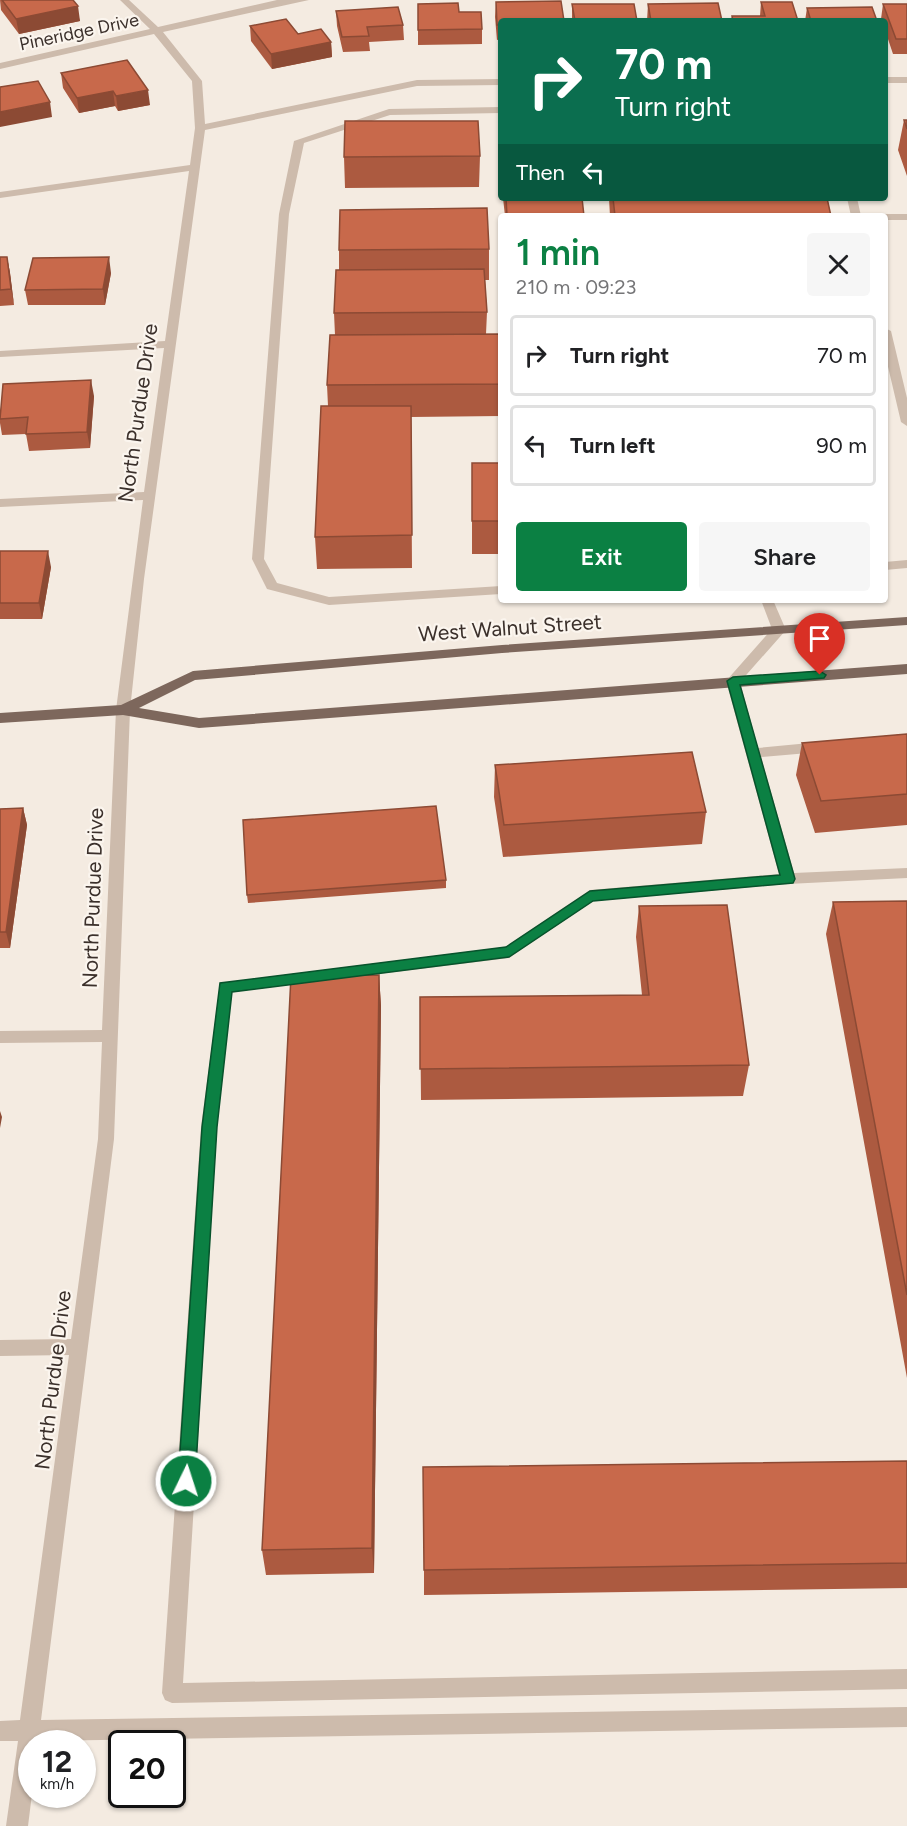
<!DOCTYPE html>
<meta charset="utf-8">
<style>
body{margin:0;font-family:Figtree,sans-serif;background:#f6f6f6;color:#202124;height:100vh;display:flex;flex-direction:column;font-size:22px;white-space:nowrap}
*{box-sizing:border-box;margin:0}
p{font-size:20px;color:#757577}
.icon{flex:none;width:33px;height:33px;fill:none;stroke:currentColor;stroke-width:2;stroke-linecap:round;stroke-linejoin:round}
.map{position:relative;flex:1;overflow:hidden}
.sheet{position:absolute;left:498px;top:213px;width:390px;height:390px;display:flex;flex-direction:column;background:#fff;border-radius:6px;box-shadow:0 2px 4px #0004}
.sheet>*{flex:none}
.guide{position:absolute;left:498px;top:18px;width:390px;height:183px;border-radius:6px;box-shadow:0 2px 4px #0004;background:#0b6e4f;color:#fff;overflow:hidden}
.speed{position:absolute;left:18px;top:1730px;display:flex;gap:12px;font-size:30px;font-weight:700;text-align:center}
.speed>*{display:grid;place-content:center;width:78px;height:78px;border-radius:50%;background:#fff;box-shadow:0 2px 4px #0004;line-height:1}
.speed small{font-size:15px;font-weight:400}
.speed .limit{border:3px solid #111;border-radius:9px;background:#fff;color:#111}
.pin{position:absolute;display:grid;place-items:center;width:51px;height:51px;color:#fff;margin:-62px -26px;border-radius:50% 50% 50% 0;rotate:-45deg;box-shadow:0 0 6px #0007}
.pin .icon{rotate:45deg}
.me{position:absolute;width:66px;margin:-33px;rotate:4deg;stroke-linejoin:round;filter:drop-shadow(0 0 4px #0008)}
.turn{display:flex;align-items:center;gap:21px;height:126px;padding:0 18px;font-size:27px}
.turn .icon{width:78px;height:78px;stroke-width:2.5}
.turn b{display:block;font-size:42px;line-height:51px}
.then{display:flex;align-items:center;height:57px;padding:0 18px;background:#0003;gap:12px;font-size:22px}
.round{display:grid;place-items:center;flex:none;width:63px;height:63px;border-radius:6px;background:#f6f6f6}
.headline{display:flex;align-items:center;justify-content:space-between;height:102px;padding:0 18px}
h1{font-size:36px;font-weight:600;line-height:45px;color:#0b8043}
.primary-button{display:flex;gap:12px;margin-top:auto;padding:12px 18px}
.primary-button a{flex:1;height:69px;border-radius:6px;background:#0b8043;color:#fff;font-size:24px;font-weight:600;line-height:69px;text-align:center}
.primary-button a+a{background:#f6f6f6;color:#202124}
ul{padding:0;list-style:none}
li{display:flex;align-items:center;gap:18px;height:81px;margin:0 12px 9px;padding:0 6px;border:3px solid #e0e0e0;border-radius:6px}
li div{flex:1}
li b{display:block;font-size:22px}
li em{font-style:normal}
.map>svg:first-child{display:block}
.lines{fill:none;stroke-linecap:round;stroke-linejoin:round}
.minor{fill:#cdbbac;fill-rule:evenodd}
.major{fill:#7d675c;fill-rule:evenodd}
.wall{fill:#ac5a40}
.shaded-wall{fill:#8c4a34}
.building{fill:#c8694b;stroke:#8c4a34;stroke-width:1.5}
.route{fill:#0b8043;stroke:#07532c;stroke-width:1.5}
.labels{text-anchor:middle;stroke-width:4.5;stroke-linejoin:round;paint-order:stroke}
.far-street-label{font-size:18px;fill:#3b302b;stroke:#fbf5ee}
.street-label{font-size:21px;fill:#3b302b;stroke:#fbf5ee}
</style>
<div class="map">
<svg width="907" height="1826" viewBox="0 0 907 1826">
<rect width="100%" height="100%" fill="#f4ebe1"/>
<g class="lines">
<path class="minor" d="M120,0H129L158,27L277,0H309L163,32L202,81L205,124L417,80L501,79V85L417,86L205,130L144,579L130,710L114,1139L41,1720L907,1707V1727L38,1741V1743H32V1794L28,1826H6L18,1741H0V1721L20,1720L69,1355L0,1356V1340L71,1339L98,1139L102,1042L0,1043V1031L102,1030L116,710L143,500L0,507V499L144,492L164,348L0,357V351L165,341L189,171L0,198V192L190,165L195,128L192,81L154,34L0,69V63L150,29Z
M885,77H907V83H885Z
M501,107V113L390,115L304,143L289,214L264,559L277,583L329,597L501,586V594L329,605L267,589L252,559L279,214L294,141L389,109Z
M847,198H857L861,216H851Z
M885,214H907V220H885V216H880Z
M885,328L891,331L907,398V426L901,422L885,354Z
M907,560V568L885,570V562Z
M761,600H773L786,630L740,682L758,748L820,742L827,747L820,752L761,757L794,873L907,868V878L788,884L593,901L509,958L232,992L217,1127L183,1683L907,1669V1689L172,1703L165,1700L162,1693L201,1127L220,983L505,947L590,890L779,874L726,681L772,629Z"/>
<path class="major" d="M907,617V625L502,653L195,680L139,708L199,718L907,664V674L199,728L123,715L0,723V713L121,705L193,671L502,645Z"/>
</g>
<path class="wall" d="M0,0H73L80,21L19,34L1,10Z
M496,2L501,21V39L497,40L495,17Z
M761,2L798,21H731L732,16H760Z
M418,4L459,12L482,29V44L418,45Z
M572,4L637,21H572Z
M648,4L722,21H647Z
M883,4H907V54H893L885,30V21H882L881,19Z
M807,8L877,21H805Z
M336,11L403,25L404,40L369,42L370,51L343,52L337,26Z
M250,26L298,34L331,42L332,57L272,69L251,41Z
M61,73L150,105L118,111L115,106L79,113L63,88Z
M904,120H907V176L898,150Z
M480,156L479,187L345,188L344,157Z
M503,198H582L584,216H505Z
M609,198H827L831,216H610Z
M489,249V280H485L487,312L486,334H501V416L411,417L412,568L317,569L315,537L328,406L327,385L335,335L334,313L339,270V250Z
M0,257H7L10,273L14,305L0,306Z
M111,273L105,305H28L25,290Z
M94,396L90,448L29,451L26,434L2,435L0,423V411Z
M472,463H501V554H472Z
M0,551L51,567L42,619H0Z
M907,734V825L815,833L796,775L802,743Z
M495,765L706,812L702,844L503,857L494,797Z
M23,808L27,825L10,948H0V809Z
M446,880V888L248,903L247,895Z
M907,901V1378L826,934L833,902Z
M639,906L749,1065L743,1096L421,1100L420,997L642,995L636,937Z
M379,975L381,1006L374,1573L266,1575L262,1550Z
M907,1461V1588L424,1595V1570Z"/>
<path class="shaded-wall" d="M78,6L80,21L19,34L16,19Z
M331,42L332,57L272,69L271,54Z
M148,90L150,105L118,111L116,96Z
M113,91L115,106L79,113L77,98Z
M50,102L52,117L0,127V112Z
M7,257L10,273L14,305L11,289Z
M109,257L111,273L105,305L103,289Z
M91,380L94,396L90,448L87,432Z
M48,551L51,567L42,619L39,603Z
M23,808L27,825L10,948L6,932Z
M379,975L381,1006L374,1573L372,1548Z
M0,1111L2,1117L0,1128Z"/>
<path class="building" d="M2,0H73L78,6L16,19Z
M561,1L564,21H501V25H497L496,2Z
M761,2H792L798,21H733L732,16H765Z
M458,3L459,12H481L482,29L418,30V4Z
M718,3L722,21H651L648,4Z
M572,4H634L637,21H575Z
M883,4H907V39H896Z
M398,7L403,25L367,27L369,36L342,37L336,11Z
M872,7L877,21H811L807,8Z
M286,19L298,34L321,29L331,42L271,54L250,26Z
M127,60L148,90L116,96L113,91L77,98L61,73Z
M38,81L50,102L0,112V87Z
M904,120H907V129Z
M345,121H478L480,156L344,157Z
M506,198H582L584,216H507Z
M613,198H827L831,216H615Z
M487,208L489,249L339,250L340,210Z
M0,257H7L11,289L0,290Z
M109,257L103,289L25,290L33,258Z
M484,269L487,312L334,313L336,270Z
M501,334V384L327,385L330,335Z
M91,380L87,432L26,434L28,417L0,419L3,384Z
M321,406H411L412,535L315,537Z
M472,463H501V521H472Z
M0,551H48L39,603H0Z
M907,734V794L821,801L802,743Z
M692,752L706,812L504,825L495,765Z
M436,806L446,880L247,895L243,820Z
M23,808L6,932H0V809Z
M907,901V1295L833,902Z
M727,905L749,1065L420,1069V997L649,995L639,906Z
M379,975L372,1548L262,1550L291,976Z
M907,1461V1563L424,1570L423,1467Z"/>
<path class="route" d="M820,671L826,675L824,678L740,685L795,879L793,883L593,901L509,957L232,992L217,1127L195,1481L192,1487L186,1489L180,1487L178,1481L202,1127L220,983L506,947L590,891L780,875L727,681L733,677Z"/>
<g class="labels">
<g class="far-street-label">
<text transform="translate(79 32) rotate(-12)" y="6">Pineridge Drive</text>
</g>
<g class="street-label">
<text transform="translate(138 413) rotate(-82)" y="7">North Purdue Drive</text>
<text transform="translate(510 628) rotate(-4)" y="7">West Walnut Street</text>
<text transform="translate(93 898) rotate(-88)" y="7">North Purdue Drive</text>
<text transform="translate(53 1380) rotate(-83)" y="7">North Purdue Drive</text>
</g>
</g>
</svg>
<div class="speed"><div>12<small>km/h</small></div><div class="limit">20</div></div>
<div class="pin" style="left:820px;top:675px;background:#d93025"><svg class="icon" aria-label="arrive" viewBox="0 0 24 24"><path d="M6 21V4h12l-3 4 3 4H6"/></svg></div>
<svg class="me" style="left:186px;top:1481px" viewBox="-20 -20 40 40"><circle r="17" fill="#0b8043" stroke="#fff" stroke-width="3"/><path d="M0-11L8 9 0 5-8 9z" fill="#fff"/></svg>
<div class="guide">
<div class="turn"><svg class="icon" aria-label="right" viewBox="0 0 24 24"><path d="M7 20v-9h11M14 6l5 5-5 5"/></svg><div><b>70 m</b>Turn right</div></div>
<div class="then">Then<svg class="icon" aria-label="left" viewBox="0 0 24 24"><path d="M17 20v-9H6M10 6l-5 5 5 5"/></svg></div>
</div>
<section class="sheet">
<div class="headline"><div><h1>1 min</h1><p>210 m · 09:23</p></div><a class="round"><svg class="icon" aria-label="close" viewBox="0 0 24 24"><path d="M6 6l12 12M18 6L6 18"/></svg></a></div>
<ul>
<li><svg class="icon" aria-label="right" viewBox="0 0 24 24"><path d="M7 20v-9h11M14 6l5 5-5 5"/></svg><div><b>Turn right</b></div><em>70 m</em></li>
<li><svg class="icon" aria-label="left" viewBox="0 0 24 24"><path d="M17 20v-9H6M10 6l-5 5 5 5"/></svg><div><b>Turn left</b></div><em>90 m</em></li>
</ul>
<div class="primary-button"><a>Exit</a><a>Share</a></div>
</section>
</div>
